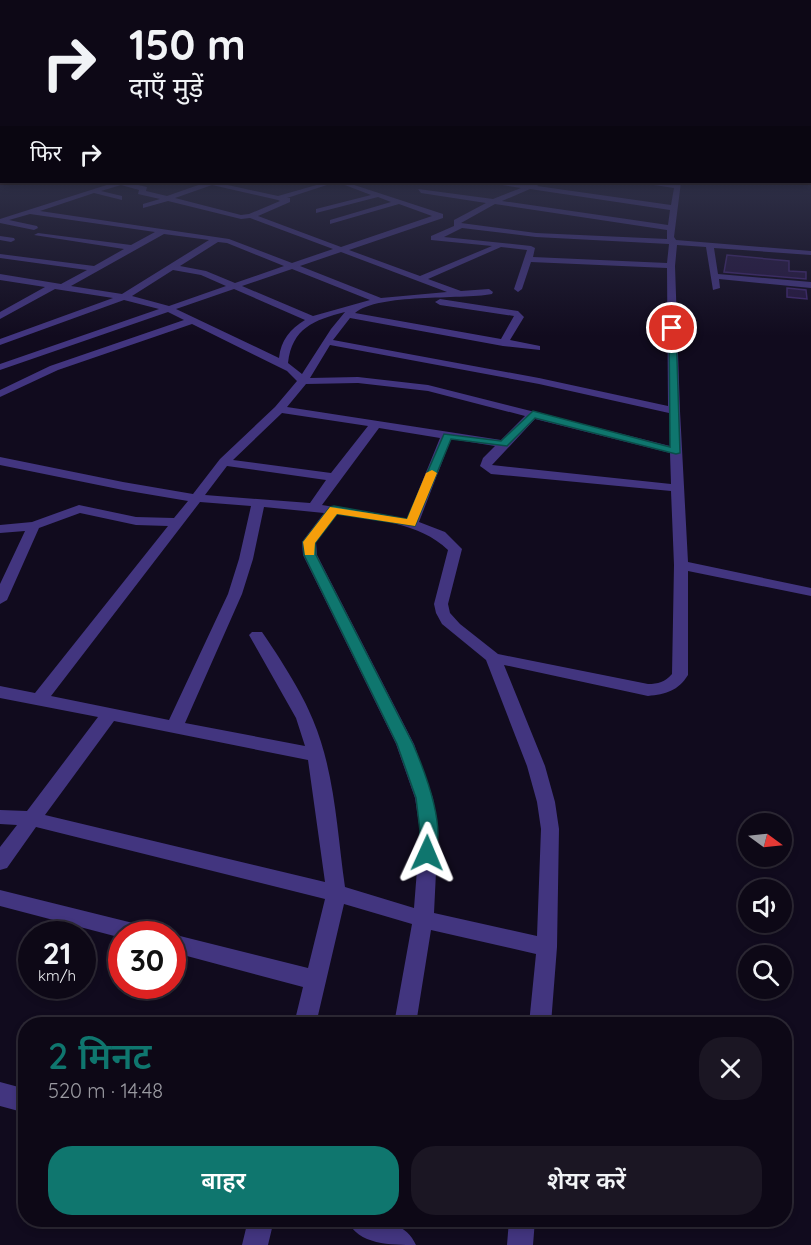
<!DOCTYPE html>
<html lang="hi">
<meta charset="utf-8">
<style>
body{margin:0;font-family:Quicksand,"Noto Sans Devanagari",sans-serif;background:#1b1623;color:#f1f3f6;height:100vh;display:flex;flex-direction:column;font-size:22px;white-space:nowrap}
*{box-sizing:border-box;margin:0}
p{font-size:20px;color:#9a9aa1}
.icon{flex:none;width:33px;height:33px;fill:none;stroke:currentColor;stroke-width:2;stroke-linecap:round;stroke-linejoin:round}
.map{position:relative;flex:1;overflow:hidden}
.panel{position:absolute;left:18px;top:1017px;width:774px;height:210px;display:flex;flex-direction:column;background:#0d0816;border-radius:24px;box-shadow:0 3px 9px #0003,0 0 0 2px #2d2935}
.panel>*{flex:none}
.top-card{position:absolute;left:0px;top:0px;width:812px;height:183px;box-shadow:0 3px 9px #0003,0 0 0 2px #2d2935;background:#0d0816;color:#f1f3f6;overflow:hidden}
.needle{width:39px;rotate:105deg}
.fabs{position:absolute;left:738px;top:813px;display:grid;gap:12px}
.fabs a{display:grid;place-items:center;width:54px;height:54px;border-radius:50%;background:#0d0816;box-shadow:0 3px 9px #0003,0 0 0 2px #2d2935;font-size:30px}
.speed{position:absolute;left:18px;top:921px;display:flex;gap:12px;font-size:30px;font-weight:700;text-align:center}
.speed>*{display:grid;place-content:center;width:78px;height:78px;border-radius:50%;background:#0d0816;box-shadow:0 3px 9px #0003,0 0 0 2px #2d2935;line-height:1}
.speed small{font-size:15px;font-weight:400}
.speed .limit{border:9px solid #d22;background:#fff;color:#111}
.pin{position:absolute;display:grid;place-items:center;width:51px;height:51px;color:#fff;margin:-26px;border:3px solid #fff;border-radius:50%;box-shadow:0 2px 6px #0007}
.me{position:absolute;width:66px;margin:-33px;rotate:1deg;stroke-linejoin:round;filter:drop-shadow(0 0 4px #0008)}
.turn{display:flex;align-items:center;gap:21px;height:126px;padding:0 30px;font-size:27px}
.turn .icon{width:78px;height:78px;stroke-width:2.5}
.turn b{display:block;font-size:42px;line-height:51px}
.then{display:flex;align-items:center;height:57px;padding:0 30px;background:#0003;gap:12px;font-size:22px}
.round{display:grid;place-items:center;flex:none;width:63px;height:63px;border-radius:24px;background:#1b1623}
.headline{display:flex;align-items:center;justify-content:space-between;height:102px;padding:0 30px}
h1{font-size:36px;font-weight:600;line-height:45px;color:#0f766e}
.primary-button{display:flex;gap:12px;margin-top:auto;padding:12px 30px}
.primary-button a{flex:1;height:69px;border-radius:24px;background:#0f766e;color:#fff;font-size:24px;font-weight:600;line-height:69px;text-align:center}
.primary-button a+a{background:#1b1623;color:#f1f3f6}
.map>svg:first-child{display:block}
.building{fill:#251740;stroke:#3f286d;stroke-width:1.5}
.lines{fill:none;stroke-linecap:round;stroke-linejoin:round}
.minor{fill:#42357f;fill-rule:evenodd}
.route{fill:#0f766e;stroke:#0a4d48;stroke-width:1.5}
.slow{fill:#f59e0b}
</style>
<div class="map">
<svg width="811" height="1245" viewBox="0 0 811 1245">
<rect width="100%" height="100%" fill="#110b1e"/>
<path class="building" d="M727,255L789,261V271L806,272V279L724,272Z
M787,288L806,290L807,299L787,297Z"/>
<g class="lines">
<path class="minor" d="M116,182H125L147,187L146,191L167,196L204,183V182H214L278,196L327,182H336L287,198H290V202L258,216L341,247L432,216L399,204L330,224V220L391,202L378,197L316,213V209L371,195L337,182H345L443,214V218L349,250L420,276L492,246L431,240V236L454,226V220L486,203L421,193L418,189L493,199L521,188L496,184L493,182L528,185L543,182L537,186L671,205L674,188L634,182L674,184L675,182H681L674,237L676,240L811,251V255L714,248L718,274L811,282V288L719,279L720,288L713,290L706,247L677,245L675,266L680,411L688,562L811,588V596L688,571V675C678,691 666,694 648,696L504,665L545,766L555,802L559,829L557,947L551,1024H529L536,954L431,930L416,1024H394L412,924L344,904L316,1024H294L303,987L172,952V934H170H172L308,968L325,899L36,827L7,868L0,870V847L17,825L0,824V810L27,811L98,717L0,698V686L35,693L168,526L136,525L80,513L39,528L7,600L0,604V584L25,531L0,533V525L32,522L79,505L136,517L174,518L188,501L123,490L0,465V457L123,482L193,494L220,459L275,407L297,381L287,371L192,324L58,370L0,397V390L50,366L184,320L168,312L0,370V364L159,309L124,300L0,345V339L113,298L55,289L0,319V312L45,287L0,280V274L61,284L87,270L0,258V254L94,266L124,249L34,235L38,233L131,245L155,232L30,214L9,220L37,226L38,228L34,230L0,223V219ZM121,185L139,190L138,194L160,199L143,204V208L168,201L241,219L250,218L333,249L292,263L229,239L40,211L94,193L122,200V196L101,191ZM212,185L278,200L280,201L249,214L241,215L175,198ZM530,189L670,210L668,225L502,201ZM495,204L667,230V239L536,233L461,223ZM462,228L536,237L669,244L667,263L533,257L535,248L531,246L444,237ZM164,234L209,240L122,294L71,286ZM218,242L227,243L284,266L235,283L206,271L180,266ZM501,247L527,250L514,289L518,292L522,289L531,262L667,268L668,406L539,378L333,340L350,318L503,346L540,350V346L510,340L524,317L518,311L440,299L435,302L440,305L514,316L501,339L355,313C379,293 459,300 492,294L493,292L489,289L461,291L428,279ZM341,252L447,292L381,298L300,266ZM292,269L370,300L313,316L242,286ZM173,270L201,275L226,286L169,306L132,296ZM234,289L305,320C290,329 281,340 279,358L176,309ZM345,312L331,329L302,374L288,363C292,328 314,320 345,312ZM330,345L539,384L669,413L670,446L428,385L358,377L310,378ZM358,383L428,391L525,416L501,440L287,407L306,384ZM282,413L368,426L331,473L233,460ZM535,419L670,453L671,484L492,465ZM379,428L440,438L407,519L322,505ZM451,439L495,446L483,458L480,466L491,474L671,491L674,565L672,674C665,682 658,684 648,684L498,654L460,624L450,613L448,604L462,549L445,532L419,522ZM227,466L326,480L310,503L205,495ZM200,502L251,506L239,559L228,594L169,720L51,696ZM264,507L324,513L302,542L303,555L396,744L415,798L420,831L414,908L345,887C337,832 335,772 313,720C302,692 279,657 262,632H252L249,635L296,718L305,746L185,723L242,594L253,559ZM337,514C375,520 419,522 448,550L434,604L436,613L442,624L486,660L527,766L537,802L541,829L537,936L434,913L438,831L433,798L414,744L317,555L316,542ZM114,721L308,760L325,882L45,815Z
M0,236L14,238L15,240L11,242L0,240Z
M0,890L141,925L148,928L151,934H122V938L0,906Z
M0,1082L26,1089V1113L0,1106Z
M248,1220H274L268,1245H242Z
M347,1220C371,1217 405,1219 416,1245C391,1245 358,1245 347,1220Z
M509,1220H535L533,1245H507Z"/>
</g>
<linearGradient id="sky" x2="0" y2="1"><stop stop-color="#090610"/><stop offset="0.48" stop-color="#32344c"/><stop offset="1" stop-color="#32344c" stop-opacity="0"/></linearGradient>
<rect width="811" height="336" fill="url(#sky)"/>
<path class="route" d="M669,326L676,328L680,453L676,454L535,418L507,446L451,439L415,526L337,514L315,543L316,555L413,744C425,772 448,830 433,858L427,860L421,858L418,853L420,831L416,798L397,744L304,555L303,542L330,507L334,506L407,519L444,434L501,441L533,411L670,447Z"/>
<path class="slow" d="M432,470L437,473L415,526L337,514L315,543L314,555H305L303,542L330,507L407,519L426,473Z"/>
</svg>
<div class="fabs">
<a><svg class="needle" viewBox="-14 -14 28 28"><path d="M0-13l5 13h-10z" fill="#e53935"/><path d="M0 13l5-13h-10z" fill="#9a9aa1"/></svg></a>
<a><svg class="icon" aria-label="sound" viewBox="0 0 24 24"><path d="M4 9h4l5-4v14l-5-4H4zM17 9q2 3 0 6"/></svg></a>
<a><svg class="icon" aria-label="search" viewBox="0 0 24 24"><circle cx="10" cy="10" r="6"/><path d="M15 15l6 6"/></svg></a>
</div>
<div class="speed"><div>21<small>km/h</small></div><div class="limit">30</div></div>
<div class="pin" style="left:672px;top:328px;background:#d93025"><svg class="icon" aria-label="arrive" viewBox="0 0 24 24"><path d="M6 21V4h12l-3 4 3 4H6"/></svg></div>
<svg class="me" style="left:427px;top:853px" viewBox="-20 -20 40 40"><path d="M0-17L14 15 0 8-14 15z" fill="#0f766e" stroke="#fff" stroke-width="4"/></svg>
<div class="top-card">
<div class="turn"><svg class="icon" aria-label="right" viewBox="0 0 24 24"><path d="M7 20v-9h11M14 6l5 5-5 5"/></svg><div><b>150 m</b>दाएँ मुड़ें</div></div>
<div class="then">फिर<svg class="icon" aria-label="right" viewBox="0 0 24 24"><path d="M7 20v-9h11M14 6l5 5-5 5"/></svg></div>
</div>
<section class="panel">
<div class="headline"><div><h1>2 मिनट</h1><p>520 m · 14:48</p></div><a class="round"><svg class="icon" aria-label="close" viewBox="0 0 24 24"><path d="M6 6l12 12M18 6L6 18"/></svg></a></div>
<div class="primary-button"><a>बाहर</a><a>शेयर करें</a></div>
</section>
</div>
